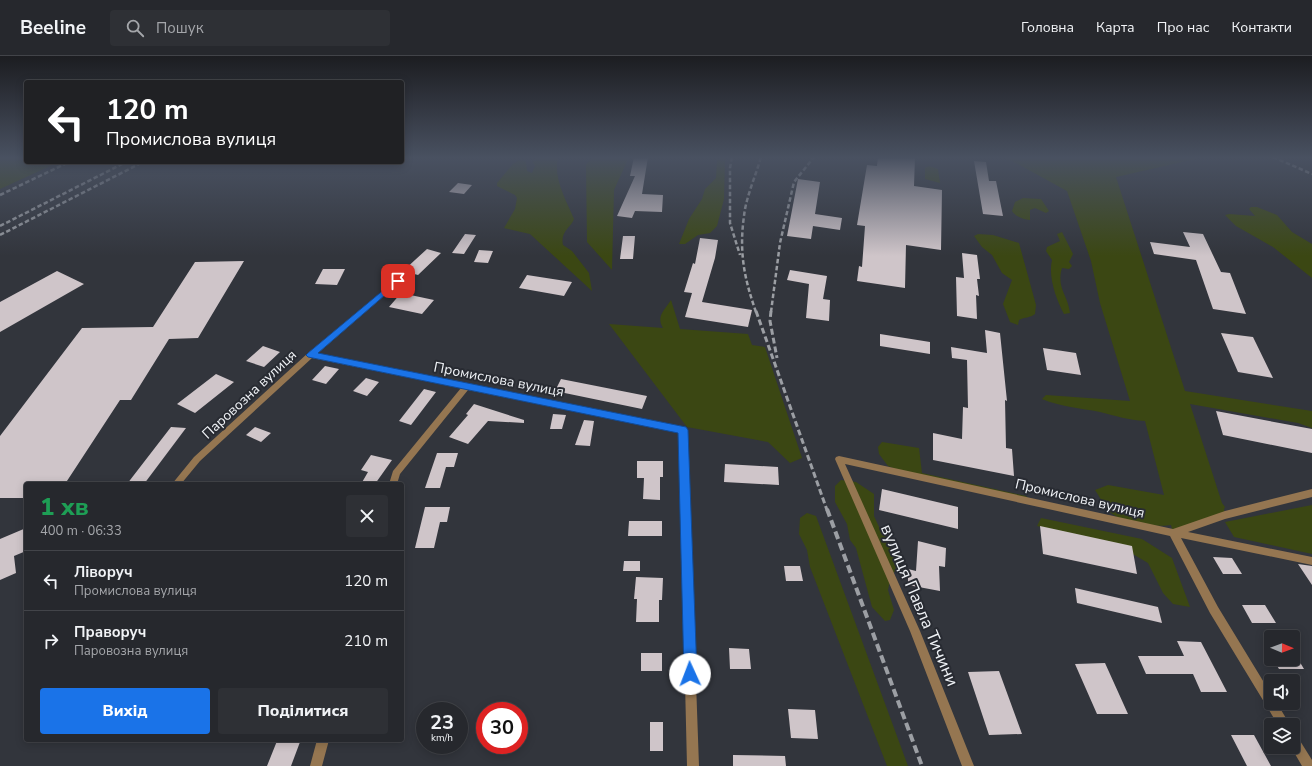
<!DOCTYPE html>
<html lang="uk">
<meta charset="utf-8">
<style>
body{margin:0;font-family:"Nunito Sans",sans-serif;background:#2e3035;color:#f1f3f6;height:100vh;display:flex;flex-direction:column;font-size:15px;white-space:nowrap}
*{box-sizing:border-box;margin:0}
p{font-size:13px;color:#a4a6aa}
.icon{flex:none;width:22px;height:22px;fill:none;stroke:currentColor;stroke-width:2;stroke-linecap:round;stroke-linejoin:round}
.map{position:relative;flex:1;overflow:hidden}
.panel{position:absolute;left:24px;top:426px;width:380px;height:260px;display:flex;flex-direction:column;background:#26282d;border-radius:4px;box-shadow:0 2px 10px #0003,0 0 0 1px #424449}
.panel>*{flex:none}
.top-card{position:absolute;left:24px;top:24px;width:380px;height:84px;border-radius:4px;box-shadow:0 2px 10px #0003,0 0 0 1px #424449;background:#202124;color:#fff;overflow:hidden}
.needle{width:26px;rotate:91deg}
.controls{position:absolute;left:1264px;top:574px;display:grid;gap:8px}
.controls a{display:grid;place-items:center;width:36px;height:36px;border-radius:4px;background:#26282d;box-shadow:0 2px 10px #0003,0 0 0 1px #424449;font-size:20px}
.speed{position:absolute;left:416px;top:646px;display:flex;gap:8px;font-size:20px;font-weight:700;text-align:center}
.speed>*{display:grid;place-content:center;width:52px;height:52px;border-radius:50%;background:#26282d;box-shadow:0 2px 10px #0003,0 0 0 1px #424449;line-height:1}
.speed small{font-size:10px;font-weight:400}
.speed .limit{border:6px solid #d22;background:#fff;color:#111}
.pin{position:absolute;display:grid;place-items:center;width:34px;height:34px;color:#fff;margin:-17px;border-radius:8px;box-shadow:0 2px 6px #0006}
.me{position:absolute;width:44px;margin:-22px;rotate:358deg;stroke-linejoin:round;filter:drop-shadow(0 0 3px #0008)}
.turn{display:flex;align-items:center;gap:14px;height:84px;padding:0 16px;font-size:18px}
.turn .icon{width:52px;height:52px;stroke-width:2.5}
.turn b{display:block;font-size:28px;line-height:34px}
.round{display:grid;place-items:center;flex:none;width:42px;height:42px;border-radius:4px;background:#2e3035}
.summary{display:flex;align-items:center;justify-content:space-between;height:68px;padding:0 16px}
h1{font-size:24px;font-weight:800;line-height:30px;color:#1e9e55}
.cta{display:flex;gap:8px;margin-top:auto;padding:8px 16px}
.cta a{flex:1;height:46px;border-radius:4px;background:#1a73e8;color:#fff;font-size:16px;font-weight:800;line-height:46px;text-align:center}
.cta a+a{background:#2e3035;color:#f1f3f6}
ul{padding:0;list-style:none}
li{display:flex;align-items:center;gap:12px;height:60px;padding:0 16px;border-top:1px solid #424449}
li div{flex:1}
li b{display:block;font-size:15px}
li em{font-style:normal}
header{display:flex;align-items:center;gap:24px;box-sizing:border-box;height:56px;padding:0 20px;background:#26282d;border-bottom:1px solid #424449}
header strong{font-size:19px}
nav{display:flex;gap:22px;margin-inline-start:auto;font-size:14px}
.search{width:280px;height:36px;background:#2e3035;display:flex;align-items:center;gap:10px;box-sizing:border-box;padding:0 14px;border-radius:4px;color:#a4a6aa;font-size:15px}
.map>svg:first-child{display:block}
.green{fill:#3b4713}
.building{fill:#cfc5c9}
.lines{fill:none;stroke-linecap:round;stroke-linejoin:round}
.street{fill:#957651;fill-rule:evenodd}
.rail-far2{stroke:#9c9fa4;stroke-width:2.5;stroke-dasharray:4.5 2.5;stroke-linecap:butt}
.rail-far1{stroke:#9c9fa4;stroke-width:3;stroke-dasharray:6 3;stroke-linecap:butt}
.rail{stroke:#9c9fa4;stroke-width:4;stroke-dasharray:8 4;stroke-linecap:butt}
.route{fill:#1a73e8;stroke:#114b97}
.labels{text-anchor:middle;stroke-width:4;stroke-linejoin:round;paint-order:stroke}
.street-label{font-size:14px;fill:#f0f3f7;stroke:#282b32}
.near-street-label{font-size:17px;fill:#f0f3f7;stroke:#282b32}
</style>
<header>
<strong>Beeline</strong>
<div class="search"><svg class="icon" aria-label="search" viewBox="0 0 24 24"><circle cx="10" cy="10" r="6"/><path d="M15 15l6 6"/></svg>Пошук</div>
<nav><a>Головна</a><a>Карта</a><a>Про нас</a><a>Контакти</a></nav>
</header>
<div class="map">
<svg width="1312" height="710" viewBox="0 0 1312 710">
<rect width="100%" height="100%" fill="#32353c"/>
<path class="green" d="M0,101H26V106H59L0,133Z
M536,101H558C553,122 566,144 574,163C571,172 560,175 563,189L572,195L589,217L592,235L530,178L504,172L515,153L517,142L515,139L497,130V127L513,108L521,103L526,106L527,115L532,117L535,110L532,104L535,105Z
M592,101H629L614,134L612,214L587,186L586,109Z
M720,101H725L724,143L717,170L710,177L698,179L685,188H679L689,163L702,143L705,133L716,122L717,104Z
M1005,101H1204L1116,121L1185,335L1312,355V372L1298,367L1190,348L1222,447L1225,451L1224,453L1225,459L1173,477L1171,469C1156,472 1122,466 1111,457C1104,451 1100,441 1095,434L1108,429L1164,439L1145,365C1128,364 1116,360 1100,356C1080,352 1061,351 1042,343L1046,339L1130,345L1100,247L1091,205L1067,135Z
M929,110L938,113L940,127L925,123V112Z
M1023,142L1041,143L1049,155L1046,157L1035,152L1030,154V164C1023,163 1016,161 1012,155L1015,146Z
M1251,151H1257L1277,159L1292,176L1312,188V222L1273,191L1236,170L1225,159L1229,158L1255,160L1249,153Z
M1062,176L1073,198L1069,206L1072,210L1069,213L1062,212C1056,232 1068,239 1070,257L1064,258C1056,243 1048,221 1052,204L1046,195L1047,191L1060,185L1057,178Z
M978,178L993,179L1019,187L1036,249L1035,258C1030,262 1025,261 1019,264L1018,269L1010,266L1003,248L1012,224L1002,217L992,199L982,191L974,180Z
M671,244L680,273L748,278L752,289L765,291L802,402L790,407L768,386L687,371L609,268L663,272C656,260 664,255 671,244Z
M882,386L919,392L922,417L1026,440L1031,446L930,426L888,410L879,398L878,391Z
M841,424L856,426L874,438V460L880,473L897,485L902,507L891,520L888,534L894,554L890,564L885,565L872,551L856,492L850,484L847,468L835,446V430Z
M1312,449V498L1234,481L1225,466Z
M807,457L816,460L908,710H887L810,511L807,494L799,478L800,462Z
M1041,462L1142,483L1172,502L1190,551L1173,548L1163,537L1148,507L1119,490L1037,470Z"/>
<path class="building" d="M634,101H648L642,138L663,139L662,156L635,155L632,162L617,160L635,120H630Z
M878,101H915L914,130L942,134L941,194L906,189L905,232L857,225L859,210L862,211L865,170L857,169L867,109L877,110Z
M974,105L986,106L989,125H996L1003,160L983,158Z
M798,123L820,126L815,158L842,162L840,174L813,170L811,183L787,180Z
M458,127L472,129L464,138L449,136Z
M1183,176L1203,178L1221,216L1230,217L1246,258L1213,253L1196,204L1154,198L1150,186L1190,191Z
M465,178L476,179L464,198L452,197Z
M623,180H635L633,203H620Z
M700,182L718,184L715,202L702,246L752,254L748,271L685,261L692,237L684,236L693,207L695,208Z
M427,193L441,197L418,219L403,215Z
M479,194L493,195L488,207L474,206Z
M962,197L977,199L980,223H977L979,240L976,239L977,263L957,260L956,221L964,222Z
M244,205L198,282L169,283L131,344H120L65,428H26V442H0V380L82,272L153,271L195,206Z
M323,213H345L337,229L315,228Z
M790,214L827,220L823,243L830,244L829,265L806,262L809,228L787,224Z
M57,215L84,228L0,276V246Z
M527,219L572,226L564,240L519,232Z
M401,237L434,244L422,258L389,251Z
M985,274L1000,277L1007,345L1005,344L1006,392L1012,393L1014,420L933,404V377L962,383L963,351L968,352L967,304L952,302L951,291L987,297Z
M1221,277L1253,281L1273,322L1238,316Z
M880,278L930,286V298L880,290Z
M263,290L280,296L264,311L246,305Z
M1043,292L1076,297L1081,319L1047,314Z
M325,310L339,313L326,328L312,324Z
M216,318L234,326L195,357L177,348Z
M366,322L379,326L367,340L353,335Z
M561,323L647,340L642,353L555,335Z
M424,333L436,336L411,369L399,365Z
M474,348L524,364V367L488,365L468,388L449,381L468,359L466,358Z
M1216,355L1312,373V397L1223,379Z
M553,358L566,359L562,373H550Z
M584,364L594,365L590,390L575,389Z
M171,371L186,372L144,428H127Z
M255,371L271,377L261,386L246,379Z
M437,397H458L454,411H446L440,432H425Z
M371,399L392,404L375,428H361L368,416L361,414Z
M637,405H663V421H660V444L643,443L644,422H637Z
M725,408L778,411L779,429L724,426Z
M882,433L958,451V473L879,454Z
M425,451H450L447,466H440L434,492H415Z
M629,465H662V480H628Z
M1040,470L1132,490L1137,518L1043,498Z
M26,472V495L14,500L16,517L0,524V483Z
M918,485L946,492L945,511L939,510L940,535L908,529V513L916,515Z
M1213,501L1232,502L1242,518H1223Z
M624,505H640V515H623Z
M1298,508L1312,510V529Z
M784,510H800L803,525H786Z
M636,521L663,522L662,544H659V566H636L637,543H634Z
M1075,532L1158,551L1162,567L1077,547Z
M1242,549H1265L1276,567H1252Z
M1177,585L1201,586L1227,636H1201L1193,618H1146L1138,600H1184Z
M729,592L749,593L751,613H730Z
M641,597H662V615H641Z
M1273,603H1298L1304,613H1279Z
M1105,607L1128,658H1097L1075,608Z
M999,615L1022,678L989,679L968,616Z
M788,653L815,654L818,683L791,682Z
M650,666H663V695H650Z
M1231,679H1254L1271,710H1247Z
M277,685L300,686L291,710H267Z
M733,699L785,700L786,710H733Z"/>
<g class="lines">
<path class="street" d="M398,223L401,225L400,226L317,298L686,372L687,374L699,710H687L679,376L468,334L400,418L397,428H389L393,415L461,332L312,302L200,405L181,428H172L194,401L308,297L396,224Z
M839,400L1173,473L1225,455L1312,433V441L1225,463L1188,476L1312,501V509L1181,482L1218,551L1271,638V647H1277L1290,669H1278L1210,557L1170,480L845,408L920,575L974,710H962L910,575L835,403L836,401Z
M1293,678L1297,680L1312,704V710H1302L1291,691H1293Z
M317,684H329L322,710H310Z"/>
<path class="rail-far2" d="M732,101L730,112V167L740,199
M1273,101L1312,118
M0,139L69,106
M0,170L126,106
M0,179L143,106
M756,256C744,222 739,196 744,160C746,141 756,119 761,101
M771,256L780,187L794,126L814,101"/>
<path class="rail-far1" d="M756,255L827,454
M771,255L770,265L777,302"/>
<path class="rail" d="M827,453L922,710"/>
</g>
<linearGradient id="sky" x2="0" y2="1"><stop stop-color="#1c1d21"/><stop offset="0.51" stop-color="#495161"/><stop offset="1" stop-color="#495161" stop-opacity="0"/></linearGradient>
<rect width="1312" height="200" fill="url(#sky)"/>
<path class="route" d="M398,222L401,225L400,226L318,297L686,371L688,374L697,618L695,623L690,624L686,623L684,618L678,377L308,301L306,299L308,297Z"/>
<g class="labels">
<g class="street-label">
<text transform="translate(499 323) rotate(11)" y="5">Промислова вулиця</text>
<text transform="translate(249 338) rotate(-43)" y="5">Паровозна вулиця</text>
<text transform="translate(1080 442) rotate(13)" y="5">Промислова вулиця</text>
</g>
<g class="near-street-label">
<text transform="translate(920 549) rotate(67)" y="6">вулиця Павла Тичини</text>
</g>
</g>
</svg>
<div class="controls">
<a><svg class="needle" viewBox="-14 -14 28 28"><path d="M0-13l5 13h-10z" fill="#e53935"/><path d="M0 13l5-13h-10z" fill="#a4a6aa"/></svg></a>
<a><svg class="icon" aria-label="sound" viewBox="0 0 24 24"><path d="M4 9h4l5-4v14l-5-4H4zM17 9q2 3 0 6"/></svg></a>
<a><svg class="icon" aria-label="layers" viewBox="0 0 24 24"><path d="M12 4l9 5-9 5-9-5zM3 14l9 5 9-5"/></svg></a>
</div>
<div class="speed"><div>23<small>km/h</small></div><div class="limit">30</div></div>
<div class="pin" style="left:398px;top:225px;background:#d93025"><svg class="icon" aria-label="arrive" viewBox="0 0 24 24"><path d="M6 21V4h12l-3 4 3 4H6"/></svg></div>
<svg class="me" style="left:690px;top:618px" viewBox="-20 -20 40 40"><circle r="19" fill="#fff"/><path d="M0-13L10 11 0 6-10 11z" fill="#1a73e8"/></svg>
<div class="top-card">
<div class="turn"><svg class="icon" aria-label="left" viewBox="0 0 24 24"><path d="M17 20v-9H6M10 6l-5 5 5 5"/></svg><div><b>120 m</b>Промислова вулиця</div></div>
</div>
<section class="panel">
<div class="summary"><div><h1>1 хв</h1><p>400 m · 06:33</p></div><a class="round"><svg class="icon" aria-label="close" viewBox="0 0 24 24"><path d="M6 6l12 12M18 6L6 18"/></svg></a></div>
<ul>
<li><svg class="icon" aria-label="left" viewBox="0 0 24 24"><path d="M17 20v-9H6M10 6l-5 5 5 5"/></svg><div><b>Ліворуч</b><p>Промислова вулиця</p></div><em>120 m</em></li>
<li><svg class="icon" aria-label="right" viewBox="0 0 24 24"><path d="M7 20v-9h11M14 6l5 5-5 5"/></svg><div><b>Праворуч</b><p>Паровозна вулиця</p></div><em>210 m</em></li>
</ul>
<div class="cta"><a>Вихід</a><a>Поділитися</a></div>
</section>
</div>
